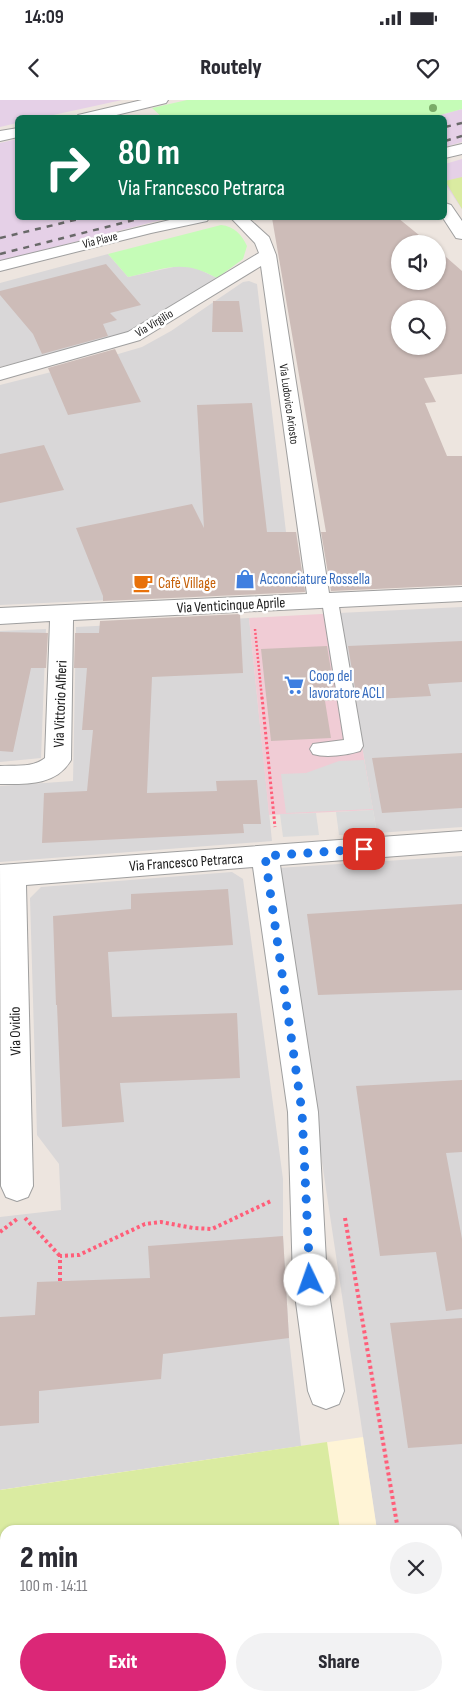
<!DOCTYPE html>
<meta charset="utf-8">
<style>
body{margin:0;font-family:"Sofia Sans Condensed",sans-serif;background:#f2f2f3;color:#2b2b33;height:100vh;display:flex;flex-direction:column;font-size:19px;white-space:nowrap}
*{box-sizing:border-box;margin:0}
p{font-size:16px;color:#7c7c81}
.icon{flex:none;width:28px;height:28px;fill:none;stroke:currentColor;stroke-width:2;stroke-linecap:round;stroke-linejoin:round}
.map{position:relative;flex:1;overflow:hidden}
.drawer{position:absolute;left:0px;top:1425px;width:462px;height:176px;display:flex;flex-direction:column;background:#fff;border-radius:15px 15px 0 0;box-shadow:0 1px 4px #0004}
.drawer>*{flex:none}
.banner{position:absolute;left:15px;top:15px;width:432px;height:105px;border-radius:8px;box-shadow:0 1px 4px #0004;background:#0b6e4f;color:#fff;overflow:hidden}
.buttons{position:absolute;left:391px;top:135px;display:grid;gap:10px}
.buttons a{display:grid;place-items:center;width:55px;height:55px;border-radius:50%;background:#fff;box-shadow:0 1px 4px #0004;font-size:25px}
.pin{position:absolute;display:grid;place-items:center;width:42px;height:42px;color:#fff;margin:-21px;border-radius:10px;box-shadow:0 2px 8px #0006}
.me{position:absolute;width:55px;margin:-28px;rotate:357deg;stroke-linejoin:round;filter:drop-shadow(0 0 4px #0008)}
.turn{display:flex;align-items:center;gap:18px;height:105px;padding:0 20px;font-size:22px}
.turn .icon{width:65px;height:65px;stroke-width:2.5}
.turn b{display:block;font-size:35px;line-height:42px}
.round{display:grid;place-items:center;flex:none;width:52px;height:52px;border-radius:26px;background:#f2f2f3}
.headline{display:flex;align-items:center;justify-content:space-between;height:85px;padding:0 20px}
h1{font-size:30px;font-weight:800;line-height:38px}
.primary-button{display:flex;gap:10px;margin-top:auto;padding:10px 20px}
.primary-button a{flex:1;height:58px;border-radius:30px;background:#db2777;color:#fff;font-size:20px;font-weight:800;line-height:58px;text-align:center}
.primary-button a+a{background:#f2f2f3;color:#2b2b33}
.status{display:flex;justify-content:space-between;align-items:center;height:35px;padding:0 25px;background:#fff;direction:ltr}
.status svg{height:14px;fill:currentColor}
header{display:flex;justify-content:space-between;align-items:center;height:65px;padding:0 20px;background:#fff;font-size:22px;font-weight:800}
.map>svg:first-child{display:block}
.residential{fill:#d9d7d8}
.commercial{fill:#f0ccd5}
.industrial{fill:#e5d0e7}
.education{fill:#fff4d6}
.grass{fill:#daeba1}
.park{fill:#c5fcb7}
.parking{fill:#dbdbdb}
.building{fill:#cdbcb8;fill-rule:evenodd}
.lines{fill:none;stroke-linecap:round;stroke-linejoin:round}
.lane-casing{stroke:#9f9f9f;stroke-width:2}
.street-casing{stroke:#9f9f9f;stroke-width:2}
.path-far2{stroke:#ff5e79;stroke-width:2.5;stroke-dasharray:2 2;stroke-linecap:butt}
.path-far1{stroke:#ff5e79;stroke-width:3;stroke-dasharray:2.5 2.5;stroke-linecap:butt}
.path{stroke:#ff5e79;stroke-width:4;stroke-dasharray:3 3;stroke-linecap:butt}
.lane{fill:#fff;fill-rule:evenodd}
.street{fill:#fff;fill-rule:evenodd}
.rail{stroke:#696969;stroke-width:2.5;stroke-dasharray:6 6;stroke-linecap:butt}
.tree{fill:#7aab68}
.route{stroke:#1a73e8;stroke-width:9;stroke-dasharray:0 16.2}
.labels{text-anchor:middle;stroke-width:5;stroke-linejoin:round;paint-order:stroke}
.far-street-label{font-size:12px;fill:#1b1b1b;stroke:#fff}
.shop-label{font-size:15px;fill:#366cbe;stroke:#fff;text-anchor:start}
.food-label{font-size:15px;fill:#c56008;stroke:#fff;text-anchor:start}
.street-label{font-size:15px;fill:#1b1b1b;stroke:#fff}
</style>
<div class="status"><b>14:09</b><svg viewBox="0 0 49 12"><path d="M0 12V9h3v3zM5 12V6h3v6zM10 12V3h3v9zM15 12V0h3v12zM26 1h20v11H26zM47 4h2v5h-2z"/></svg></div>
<header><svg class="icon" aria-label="back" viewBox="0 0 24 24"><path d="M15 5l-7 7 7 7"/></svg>Routely<svg class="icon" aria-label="heart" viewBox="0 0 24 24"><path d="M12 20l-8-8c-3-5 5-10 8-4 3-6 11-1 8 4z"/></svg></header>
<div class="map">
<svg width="462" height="1601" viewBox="0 0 462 1601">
<rect width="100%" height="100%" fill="#ede5df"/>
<path class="residential" d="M108,154L128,177L178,166H192L217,178L129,233L0,267V183Z
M249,181L257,184L286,432H296L305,491L0,505V285L91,262L142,247L171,231L243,182Z
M462,507V727L377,733L339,513Z
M249,518L272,741L0,762V686L73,681L76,527Z
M46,529L41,658L0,662V531Z
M462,756V1509L458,1510V1430H377L278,768Z
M232,772L243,779L283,1079V1136L289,1238L301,1346L0,1390V1117L61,1110L59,1064L37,1035L30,798L41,787Z"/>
<path class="commercial" d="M339,513L373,710L269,715L249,518Z"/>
<path class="industrial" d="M0,0H122L44,17L18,18L17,23L0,27Z
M462,9V42L445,47V18H429Z
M17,39L18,118H169L0,161V43Z
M462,59V109L445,84V64Z"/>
<path class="education" d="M363,1337L377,1430H5V1596H403L404,1601H0V1390Z"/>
<path class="grass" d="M462,77V109L445,81Z
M327,1342L340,1430H5V1596H7V1601H0V1390Z"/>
<path class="park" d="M187,0H462V9L429,18H163L152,8Z
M221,125C234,126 242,135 247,146L243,159L217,178C181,158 165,169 128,177L108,154Z
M462,1509V1601H404L403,1596H458V1510Z"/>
<path class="parking" d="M364,660L373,709L286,713L281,674L306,673L339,661Z
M373,710L377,733L339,735L336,712Z
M316,713L319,735L283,737L280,714Z"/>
<path class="building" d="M272,118H398L430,144H400V181H438V150L462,171V274L424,278L436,302L425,303L447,356H462V485L331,491L321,432H326ZM400,209H438V246H400Z
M106,164L141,205L110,213L117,220L103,224L108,236L42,254L33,234L0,195V191Z
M213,201H239L243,232H212Z
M115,249L141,302L68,315L48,268Z
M252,303L267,432H296L305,492L103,501V496L76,428L192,404L204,428L197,305Z
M44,345L64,390L0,403V354Z
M240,514L243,573L152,577L147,693L217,691L216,681L257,680L261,724H243L244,733L42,743L44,693L87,691L93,630H82L87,568H74L75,533H99L100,521Z
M0,532L48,533L46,568H31L13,652L0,651Z
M462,541V582L428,584L431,596L357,600L348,546Z
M327,546L336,600L325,601L331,638L271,641L261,549Z
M462,653V708L382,713L372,658Z
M228,789L233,845L108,852L112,917L237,913L240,978L120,983L124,1022L62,1027L57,905H56L53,816L131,809V794Z
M462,804V890L318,895L307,814Z
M462,980V1052L446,1053L462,1139V1209L446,1211L436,1152L380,1156L356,986Z
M283,1136L289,1238L163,1254L161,1279L39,1291V1323L0,1326V1217L35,1215L37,1182L150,1178L148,1146Z
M462,1218V1344L408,1348L390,1223Z"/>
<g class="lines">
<defs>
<path id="lane" d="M330,496L336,497L338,501L363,646L360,651C347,655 326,658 313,654L310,649L313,644L344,640L322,501L324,497Z"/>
<path id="street" d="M142,0H168L166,3L104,18H76L78,15Z
M18,28V37L0,41V31Z
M462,44V54L445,58V48Z
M445,103L451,105L462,121V139L456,138L443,118H445Z
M178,118H209L207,121L151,133L0,171V161Z
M231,118H248L269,137L276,155L329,493L462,487V501L73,520L71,660C56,686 26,684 0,684V666C15,665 33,668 45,658L50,521L0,524V508L307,494L261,166L140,240L0,280V268L128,232L259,153L255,143Z
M462,731V751L280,765L318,1012L327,1180L344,1291L339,1304L326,1309L313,1304L308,1291L293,1180L288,1012L253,767L26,785L33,1086L28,1097L17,1101L6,1097L1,1086L0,765Z"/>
</defs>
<use href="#lane" class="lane-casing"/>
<use href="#street" class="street-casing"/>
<path class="path-far2" d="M255,529L262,599"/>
<path class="path-far1" d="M262,597L275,727"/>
<path class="path" d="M25,1118L60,1156
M345,1118L398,1430
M0,1132L17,1119
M60,1181V1156L79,1155L145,1124L161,1122L193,1128L212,1129L271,1101
M458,1533L462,1532
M427,1596L428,1601"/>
<use href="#lane" class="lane"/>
<use href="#street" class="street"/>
<path class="rail" d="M445,27L462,23
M445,41L462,36
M0,138L83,118
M0,154L142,118"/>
</g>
<circle class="tree" cx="433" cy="8" r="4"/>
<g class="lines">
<path class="route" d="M310,1180L302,1012L265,756L364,749"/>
</g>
<defs>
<symbol id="shop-bare" viewBox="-9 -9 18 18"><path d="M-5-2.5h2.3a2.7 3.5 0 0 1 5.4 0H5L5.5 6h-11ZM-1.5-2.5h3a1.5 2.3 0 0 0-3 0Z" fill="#3f7fe0" stroke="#fff" stroke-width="2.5" paint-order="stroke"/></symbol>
<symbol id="cafe-bare" viewBox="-9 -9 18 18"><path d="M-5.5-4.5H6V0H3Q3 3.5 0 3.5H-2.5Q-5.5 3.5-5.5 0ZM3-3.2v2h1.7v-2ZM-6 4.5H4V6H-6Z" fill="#e8710a" stroke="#fff" stroke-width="2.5" paint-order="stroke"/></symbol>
<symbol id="supermarket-bare" viewBox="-9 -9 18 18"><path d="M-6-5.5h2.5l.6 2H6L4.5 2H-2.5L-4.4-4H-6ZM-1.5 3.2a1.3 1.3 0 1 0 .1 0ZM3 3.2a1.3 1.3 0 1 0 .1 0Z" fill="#3f7fe0" stroke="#fff" stroke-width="2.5" paint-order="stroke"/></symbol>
</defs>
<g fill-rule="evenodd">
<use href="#shop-bare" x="231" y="465" width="28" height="28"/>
<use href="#cafe-bare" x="129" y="469" width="28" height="28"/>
<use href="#supermarket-bare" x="280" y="571" width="28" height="28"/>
</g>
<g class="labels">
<g class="far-street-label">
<text transform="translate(100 140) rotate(-14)" y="4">Via Piave</text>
<text transform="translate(154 223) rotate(-31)" y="4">Via Virgilio</text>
<text transform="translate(289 304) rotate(82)" y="4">Via Ludovico Ariosto</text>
</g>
<g class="shop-label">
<text x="260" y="484">Acconciature Rossella</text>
<text x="309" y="581">Coop del<tspan x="309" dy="17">lavoratore ACLI</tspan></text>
</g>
<g class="food-label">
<text x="158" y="488">Cafè Village</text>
</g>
<g class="street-label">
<text transform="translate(231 505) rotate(-3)" y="5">Via Venticinque Aprile</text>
<text transform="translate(60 604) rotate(-88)" y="5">Via Vittorio Alfieri</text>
<text transform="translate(186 762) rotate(-4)" y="5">Via Francesco Petrarca</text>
<text transform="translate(15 931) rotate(-91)" y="5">Via Ovidio</text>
</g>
</g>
</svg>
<div class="buttons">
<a><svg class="icon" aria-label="sound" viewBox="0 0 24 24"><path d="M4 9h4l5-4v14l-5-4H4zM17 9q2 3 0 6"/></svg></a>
<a><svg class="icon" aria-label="search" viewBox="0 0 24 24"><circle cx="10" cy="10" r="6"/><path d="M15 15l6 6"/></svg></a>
</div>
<div class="pin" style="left:364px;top:749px;background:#d93025"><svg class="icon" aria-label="arrive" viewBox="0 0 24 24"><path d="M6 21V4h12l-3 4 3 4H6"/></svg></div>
<svg class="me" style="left:310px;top:1180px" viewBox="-20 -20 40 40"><circle r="19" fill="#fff"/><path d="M0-13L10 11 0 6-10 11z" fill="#1a73e8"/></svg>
<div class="banner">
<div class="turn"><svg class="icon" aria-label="right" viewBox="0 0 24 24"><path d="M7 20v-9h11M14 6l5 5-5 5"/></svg><div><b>80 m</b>Via Francesco Petrarca</div></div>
</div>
<section class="drawer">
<div class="headline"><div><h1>2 min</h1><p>100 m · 14:11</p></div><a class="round"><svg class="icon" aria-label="close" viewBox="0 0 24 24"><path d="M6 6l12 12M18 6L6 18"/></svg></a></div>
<div class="primary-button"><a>Exit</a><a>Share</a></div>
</section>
</div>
